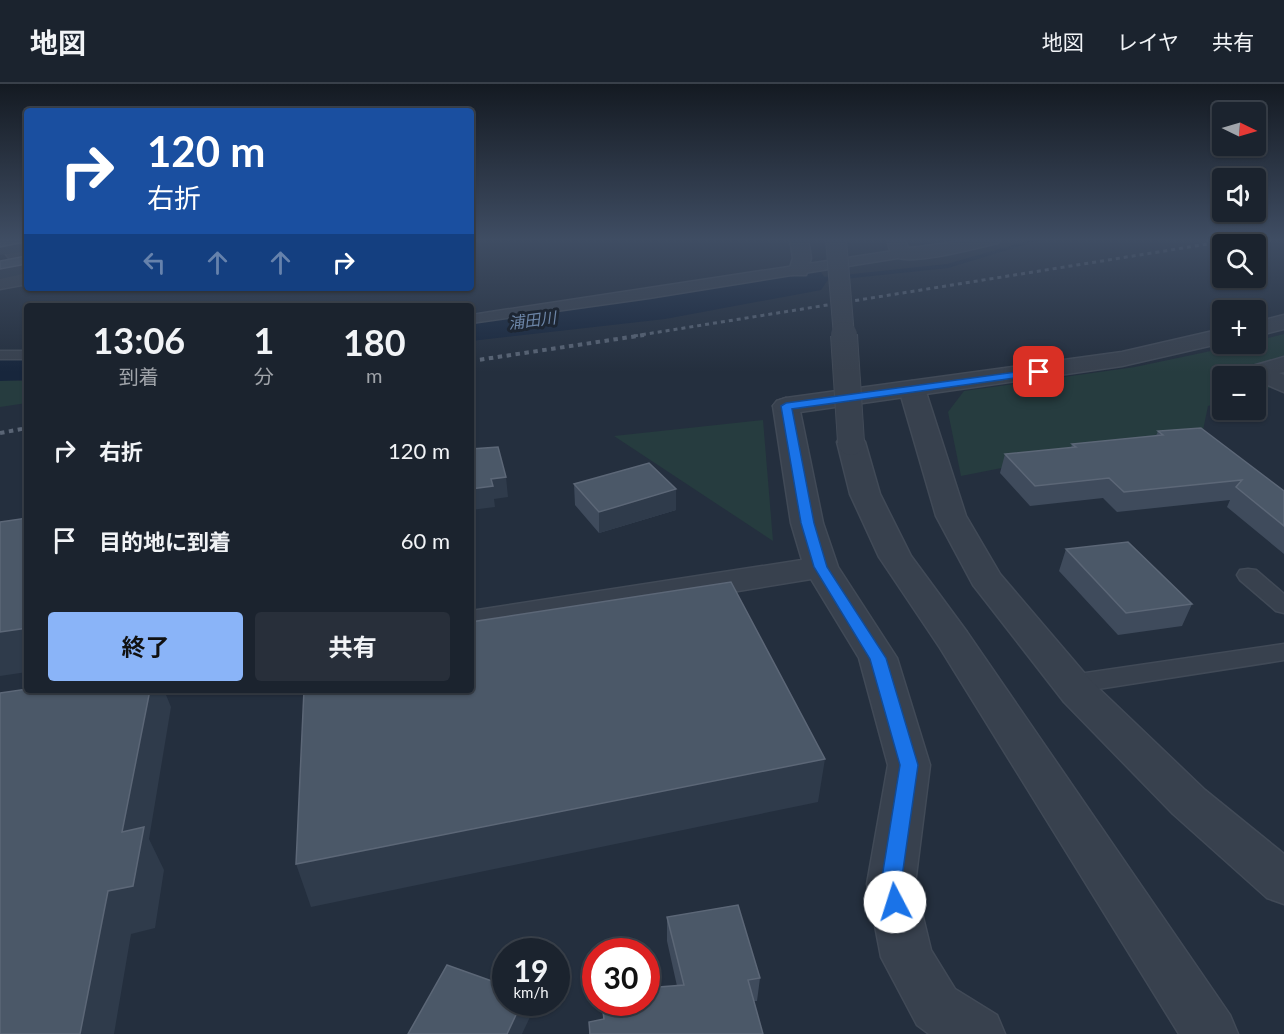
<!DOCTYPE html>
<html lang="ja">
<meta charset="utf-8">
<style>
body{margin:0;font-family:Lato,"Noto Sans JP",sans-serif;background:#282f3a;color:#f1f3f6;height:100vh;display:flex;flex-direction:column;font-size:22px;white-space:nowrap}
*{box-sizing:border-box;margin:0}
p{font-size:20px;color:#a0a4aa}
.icon{flex:none;width:33px;height:33px;fill:none;stroke:currentColor;stroke-width:2;stroke-linecap:round;stroke-linejoin:round}
.map{position:relative;flex:1;overflow:hidden}
.side{position:absolute;left:24px;top:219px;width:450px;height:390px;display:flex;flex-direction:column;background:#1b232e;border-radius:6px;box-shadow:0 2px 4px #0004,0 0 0 2px #39404a}
.side>*{flex:none}
.banner{position:absolute;left:24px;top:24px;width:450px;height:183px;border-radius:6px;box-shadow:0 2px 4px #0004,0 0 0 2px #39404a;background:#1a4fa0;color:#fff;overflow:hidden}
.needle{width:39px;rotate:95deg}
.tools{position:absolute;left:1212px;top:18px;display:grid;gap:12px}
.tools a{display:grid;place-items:center;width:54px;height:54px;border-radius:6px;background:#1b232e;box-shadow:0 2px 4px #0004,0 0 0 2px #39404a;font-size:30px}
.speed{position:absolute;left:492px;top:854px;display:flex;gap:12px;font-size:30px;font-weight:700;text-align:center}
.speed>*{display:grid;place-content:center;width:78px;height:78px;border-radius:50%;background:#1b232e;box-shadow:0 2px 4px #0004,0 0 0 2px #39404a;line-height:1}
.speed small{font-size:15px;font-weight:400}
.speed .limit{border:9px solid #d22;background:#fff;color:#111}
.pin{position:absolute;display:grid;place-items:center;width:51px;height:51px;color:#fff;margin:-26px;border-radius:12px;box-shadow:0 3px 9px #0006}
.me{position:absolute;width:66px;margin:-33px;rotate:355deg;stroke-linejoin:round;filter:drop-shadow(0 0 4px #0008)}
.turn{display:flex;align-items:center;gap:21px;height:126px;padding:0 24px;font-size:27px}
.turn .icon{width:78px;height:78px;stroke-width:2.5}
.turn b{display:block;font-size:42px;line-height:51px}
.lanes{display:flex;align-items:center;height:57px;padding:0 24px;background:#0003;justify-content:center;gap:30px;direction:ltr}
.lanes .off{opacity:.35}
.eta{display:flex;justify-content:space-evenly;align-items:center;height:102px;text-align:center}
.eta b{font-size:36px;font-weight:700;line-height:42px}
.primary-button{display:flex;gap:12px;margin-top:auto;padding:12px 24px}
.primary-button a{flex:1;height:69px;border-radius:6px;background:#8ab4f8;color:#111;font-size:24px;font-weight:700;line-height:69px;text-align:center}
.primary-button a+a{background:#282f3a;color:#f1f3f6}
ul{padding:0;list-style:none}
li{display:flex;align-items:center;gap:18px;height:90px;padding:0 24px}
li div{flex:1}
li b{display:block;font-size:22px}
li em{font-style:normal}
header{display:flex;align-items:center;gap:36px;box-sizing:border-box;height:84px;padding:0 30px;background:#1b232e;border-bottom:2px solid #39404a}
header strong{font-size:28px}
nav{display:flex;gap:33px;margin-inline-start:auto;font-size:21px}
.map>svg:first-child{display:block}
.green{fill:#263c3f}
.lines{fill:none;stroke-linecap:round;stroke-linejoin:round}
.stream{fill:#17263c;fill-rule:evenodd}
.river{fill:#17263c;fill-rule:evenodd}
.service-casing{stroke:#414a57;stroke-width:3}
.minor-casing{stroke:#414a57;stroke-width:3}
.tertiary-casing{stroke:#414a57;stroke-width:3}
.service{fill:#38414e;fill-rule:evenodd}
.minor{fill:#38414e;fill-rule:evenodd}
.tertiary{fill:#38414e;fill-rule:evenodd}
.rail-far1{stroke:#5a6575;stroke-width:3;stroke-dasharray:4 4;stroke-linecap:butt}
.rail{stroke:#5a6575;stroke-width:4;stroke-dasharray:4.5 4.5;stroke-linecap:butt}
.tertiary-bridge-far1-casing{stroke:#414a57;stroke-width:22;stroke-linecap:butt}
.tertiary-bridge-casing{stroke:#414a57;stroke-width:28;stroke-linecap:butt}
.tertiary-bridge-far1{stroke:#38414e;stroke-width:20}
.tertiary-bridge{stroke:#38414e;stroke-width:26}
.wall{fill:#3f4b5c}
.shaded-wall{fill:#2f3b4b}
.building{fill:#4b5868;stroke:#5c6777;stroke-width:1.5}
.route{fill:#1a73e8;stroke:#114b97;stroke-width:1.5}
.labels{text-anchor:middle;stroke-width:6;stroke-linejoin:round;paint-order:stroke}
.far-water-label{font-size:16px;font-style:italic;fill:#6d86a8;stroke:#1d2633}
</style>
<header>
<strong>地図</strong>
<nav><a>地図</a><a>レイヤ</a><a>共有</a></nav>
</header>
<div class="map">
<svg width="1284" height="950" viewBox="0 0 1284 950">
<rect width="100%" height="100%" fill="#242f3e"/>
<path class="green" d="M1284,250V289L1266,307L1256,310V292H1222V318L1208,322L1202,351L1129,359L961,392L948,328L964,307L1135,283L1244,260H1256V257Z
M0,296L27,297V319L0,323Z
M763,336L773,457L614,352Z"/>
<g class="lines">
<path class="stream" d="M1034,155H1044L948,184L806,199L802,197L806,195L947,180Z"/>
<path class="river" d="M806,184L821,188L827,197L821,206L665,235L471,257V229L665,207Z
M27,266V296L0,297V267Z"/>
<defs>
<path id="service" d="M900,166L906,170L904,173L649,214L471,239V231Z
M0,267H27V275H0Z
M1248,485L1256,486L1284,510V529L1276,527L1240,496L1237,491L1240,486Z
M1284,560V576L1072,609L1063,606L1060,600L1063,594L1072,591Z"/>
<path id="minor" d="M0,155H13L27,171V179H13L0,163Z
M790,155H808L811,174L806,191H792L789,187L793,174Z
M887,155H905L908,164C939,161 969,154 1001,155L998,159C980,163 901,185 891,170Z
M27,188V200L0,205V193Z
M1284,273V288L1279,289L1284,291V308L1256,296V292H1249L1246,288L1249,283Z
M912,297L921,300L925,305L966,432L1000,490L1092,598L1205,706L1284,770V820L1267,814L1173,730L1064,618L973,501L936,432L899,305L903,300Z
M786,314L795,317L799,322L823,439L838,483L897,574L930,681L915,800L931,866L955,905L997,931L1005,950H929L917,941L881,873L867,800L888,681L859,574L811,495L471,551V527L802,476L791,439L773,322L777,317Z"/>
<path id="tertiary" d="M1284,231V245L1256,252V238Z
M1222,245V259L1122,282L786,330L777,327L773,322L777,317L786,314L1122,268Z
M851,350L861,352L865,358L880,410L911,472L967,548L1230,931L1238,950H1179L940,564L879,473L850,410L837,358L841,352Z"/>
</defs>
<use href="#service" class="service-casing"/>
<use href="#minor" class="minor-casing"/>
<use href="#tertiary" class="tertiary-casing"/>
<use href="#service" class="service"/>
<use href="#minor" class="minor"/>
<use href="#tertiary" class="tertiary"/>
<path class="rail-far1" d="M634,252L1239,155"/>
<path class="rail" d="M471,277L644,251
M0,349L27,344"/>
<defs>
<path id="tertiary-bridge-far1" d="M836,155L844,252"/>
<path id="tertiary-bridge" d="M844,251L851,358"/>
</defs>
<use href="#tertiary-bridge-far1" class="tertiary-bridge-far1-casing"/>
<use href="#tertiary-bridge" class="tertiary-bridge-casing"/>
<use href="#tertiary-bridge-far1" class="tertiary-bridge-far1"/>
<use href="#tertiary-bridge" class="tertiary-bridge"/>
</g>
<path class="wall" d="M1158,347L1284,407V470L1227,423L1230,416L1117,428L1103,414L1030,422L1000,389L1005,370L1071,364L1072,360L1156,352Z
M574,400L676,405V426L599,449L575,421Z
M1066,465L1192,520L1182,542L1118,551L1059,487Z
M667,833L760,894L757,917H754L763,950H589V938L603,935L602,918L677,902L667,857Z"/>
<path class="shaded-wall" d="M25,158L27,167L0,171V163Z
M27,180V189L0,195V185Z
M506,393L508,413L494,415L495,423L471,426V405L491,395Z
M676,405V426L599,449V428Z
M27,544V588L0,592V548Z
M150,606H164L171,623L149,755L164,786L155,844L131,850L114,950H80L108,807L122,748Z
M825,675L818,718L311,823L296,780Z
M522,918H528L530,933L522,950H507Z"/>
<path class="building" d="M0,155H27V180L0,185V177L26,172L25,158L0,163Z
M1201,344L1284,407V442L1236,403L1242,396L1124,408L1109,394L1035,402L1005,370L1076,363L1072,360L1163,351L1158,347Z
M498,363L506,393L491,395L493,402L471,405V365Z
M649,379L676,405L599,428L574,400Z
M27,434V544L0,548V438Z
M1128,458L1192,520L1126,529L1066,465Z
M731,498L825,675L296,780L304,606H471V538Z
M27,605V606H150L122,748L144,743L133,802L108,807L80,950H0V609Z
M738,821L760,894L748,896L763,950H590L589,938L604,935L602,918H646V904L684,901L667,833Z
M447,881L506,902V918H522L507,950H408Z"/>
<linearGradient id="sky" x2="0" y2="1"><stop stop-color="#141a22"/><stop offset="0.54" stop-color="#3f4d63"/><stop offset="1" stop-color="#3f4d63" stop-opacity="0"/></linearGradient>
<rect width="1284" height="288" fill="url(#sky)"/>
<path class="route" d="M1039,285H1043V290L792,325L814,439L827,483L886,574L918,681L901,800L905,818L902,825L895,827L888,825L881,800L900,681L870,575L814,483L801,439L781,322L786,319Z"/>
<g class="labels">
<g class="far-water-label">
<text transform="translate(532 236) rotate(-7)" y="6">浦田川</text>
</g>
</g>
</svg>
<div class="tools">
<a><svg class="needle" viewBox="-14 -14 28 28"><path d="M0-13l5 13h-10z" fill="#e53935"/><path d="M0 13l5-13h-10z" fill="#a0a4aa"/></svg></a>
<a><svg class="icon" aria-label="sound" viewBox="0 0 24 24"><path d="M4 9h4l5-4v14l-5-4H4zM17 9q2 3 0 6"/></svg></a>
<a><svg class="icon" aria-label="search" viewBox="0 0 24 24"><circle cx="10" cy="10" r="6"/><path d="M15 15l6 6"/></svg></a>
<a>+</a>
<a>−</a>
</div>
<div class="speed"><div>19<small>km/h</small></div><div class="limit">30</div></div>
<div class="pin" style="left:1039px;top:288px;background:#d93025"><svg class="icon" aria-label="arrive" viewBox="0 0 24 24"><path d="M6 21V4h12l-3 4 3 4H6"/></svg></div>
<svg class="me" style="left:895px;top:818px" viewBox="-20 -20 40 40"><circle r="19" fill="#fff"/><path d="M0-13L10 11 0 6-10 11z" fill="#1a73e8"/></svg>
<div class="banner">
<div class="turn"><svg class="icon" aria-label="right" viewBox="0 0 24 24"><path d="M7 20v-9h11M14 6l5 5-5 5"/></svg><div><b>120 m</b>右折</div></div>
<div class="lanes"><svg class="icon off" aria-label="left" viewBox="0 0 24 24"><path d="M17 20v-9H6M10 6l-5 5 5 5"/></svg><svg class="icon off" aria-label="ahead" viewBox="0 0 24 24"><path d="M12 20V5M6 11l6-6 6 6"/></svg><svg class="icon off" aria-label="ahead" viewBox="0 0 24 24"><path d="M12 20V5M6 11l6-6 6 6"/></svg><svg class="icon" aria-label="right" viewBox="0 0 24 24"><path d="M7 20v-9h11M14 6l5 5-5 5"/></svg></div>
</div>
<section class="side">
<div class="eta">
<div><b>13:06</b><p>到着</p></div>
<div><b>1</b><p>分</p></div>
<div><b>180</b><p>m</p></div>
</div>
<ul>
<li><svg class="icon" aria-label="right" viewBox="0 0 24 24"><path d="M7 20v-9h11M14 6l5 5-5 5"/></svg><div><b>右折</b></div><em>120 m</em></li>
<li><svg class="icon" aria-label="arrive" viewBox="0 0 24 24"><path d="M6 21V4h12l-3 4 3 4H6"/></svg><div><b>目的地に到着</b></div><em>60 m</em></li>
</ul>
<div class="primary-button"><a>終了</a><a>共有</a></div>
</section>
</div>
